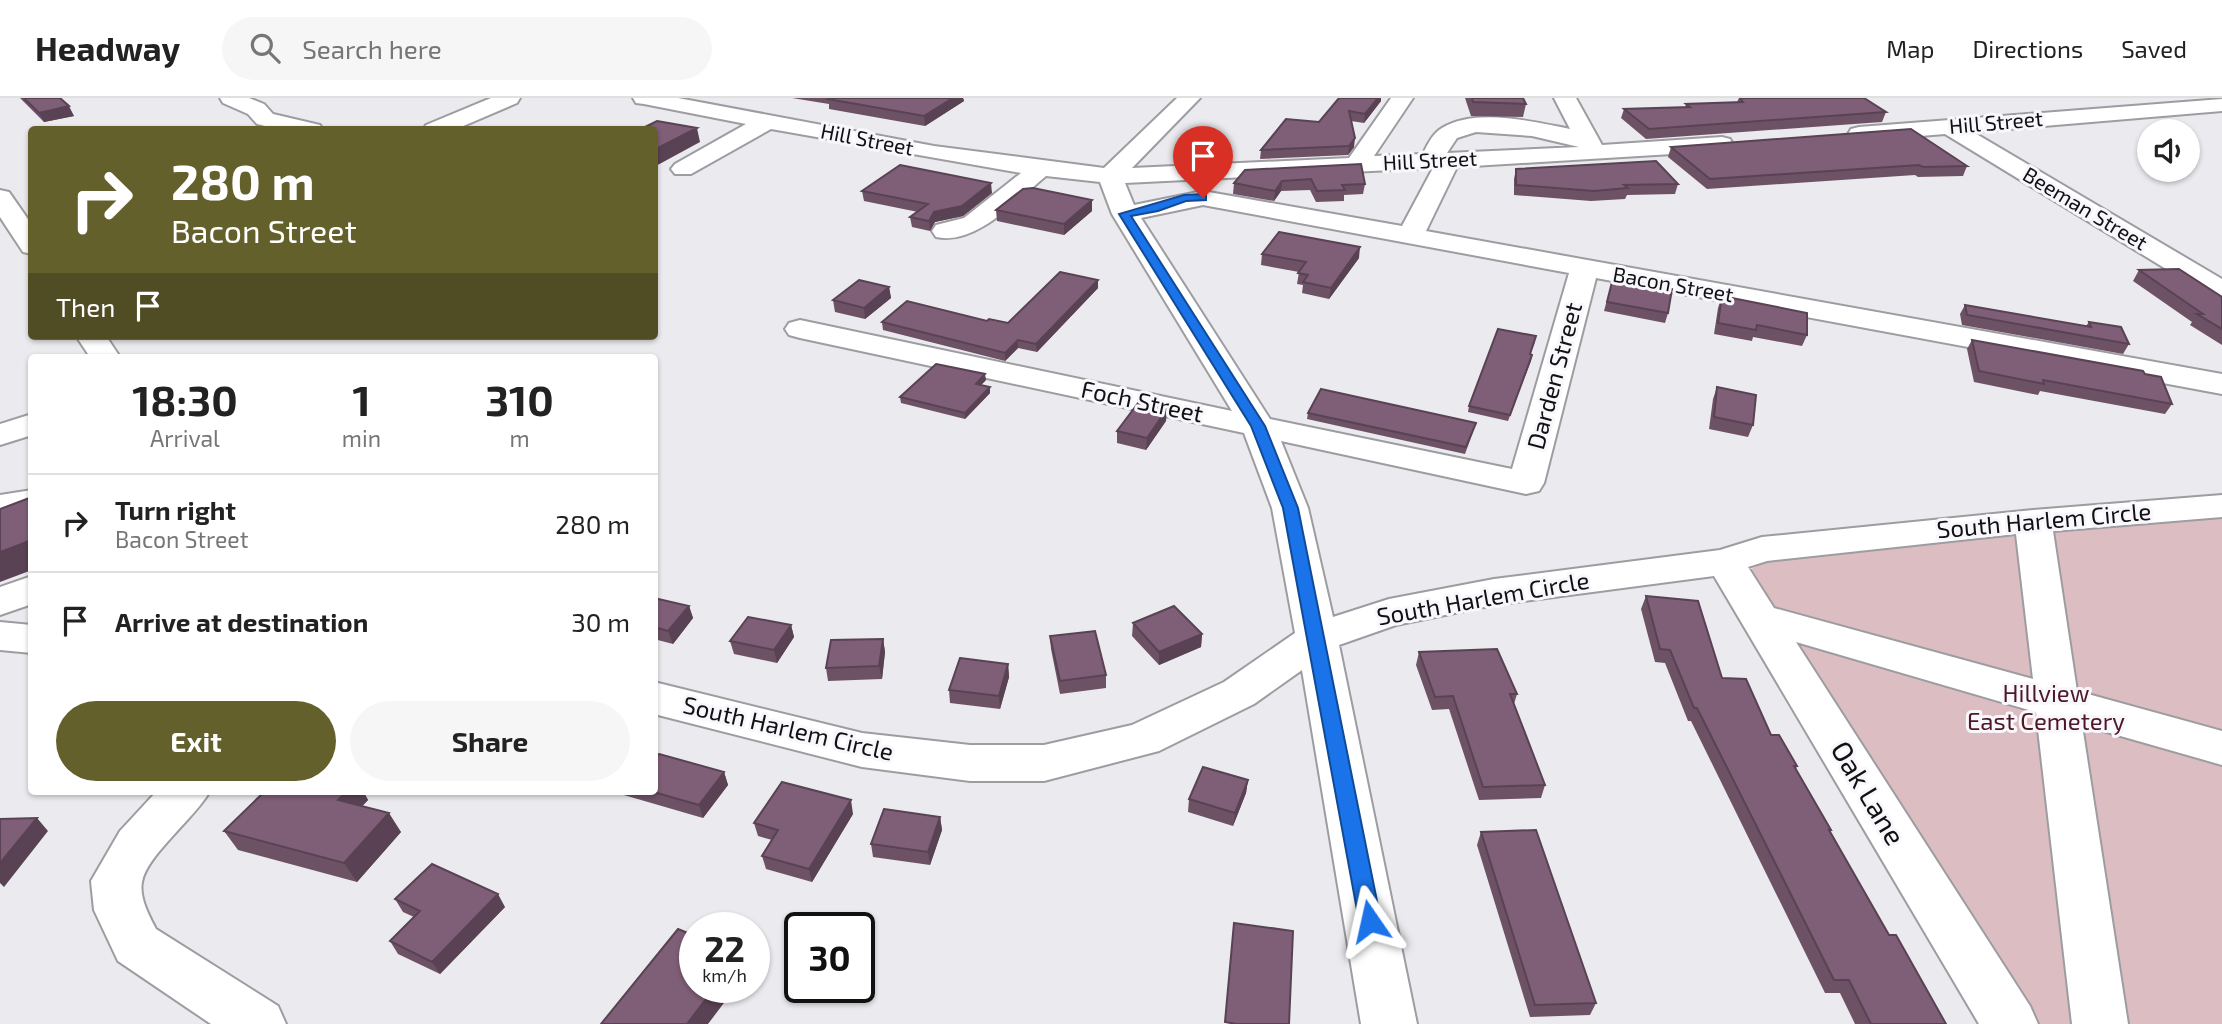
<!DOCTYPE html>
<style>
body{margin:0;font-family:"Exo 2",sans-serif;background:#f6f6f6;color:#222;height:100vh;display:flex;flex-direction:column;font-size:26px;white-space:nowrap}
*{box-sizing:border-box;margin:0}
p{font-size:23px;color:#767676}
.icon{flex:none;width:38px;height:38px;fill:none;stroke:currentColor;stroke-width:2;stroke-linecap:round;stroke-linejoin:round}
.map{position:relative;flex:1;overflow:hidden}
.sheet{position:absolute;left:28px;top:256px;width:630px;height:441px;display:flex;flex-direction:column;background:#fff;border-radius:7px;box-shadow:0 2px 5px #0004}
.sheet>*{flex:none}
.banner{position:absolute;left:28px;top:28px;width:630px;height:214px;border-radius:7px;box-shadow:0 2px 5px #0004;background:#64602c;color:#fff;overflow:hidden}
.tools{position:absolute;left:2137px;top:21px;display:grid;gap:14px}
.tools a{display:grid;place-items:center;width:63px;height:63px;border-radius:50%;background:#fff;box-shadow:0 2px 5px #0004;font-size:35px}
.speed{position:absolute;left:679px;top:814px;display:flex;gap:14px;font-size:35px;font-weight:700;text-align:center}
.speed>*{display:grid;place-content:center;width:91px;height:91px;border-radius:50%;background:#fff;box-shadow:0 2px 5px #0004;line-height:1}
.speed small{font-size:18px;font-weight:400}
.speed .limit{border:4px solid #111;border-radius:10px;background:#fff;color:#111}
.pin{position:absolute;display:grid;place-items:center;width:60px;height:60px;color:#fff;margin:-72px -30px;border-radius:50% 50% 50% 0;rotate:-45deg;box-shadow:0 0 7px #0007}
.pin .icon{rotate:45deg}
.me{position:absolute;width:77px;margin:-38px;rotate:349deg;stroke-linejoin:round;filter:drop-shadow(0 0 5px #0008)}
.turn{display:flex;align-items:center;gap:24px;height:147px;padding:0 28px;font-size:32px}
.turn .icon{width:91px;height:91px;stroke-width:2.5}
.turn b{display:block;font-size:49px;line-height:60px}
.then{display:flex;align-items:center;height:66px;padding:0 28px;background:#0003;gap:14px;font-size:26px}
.eta{display:flex;justify-content:space-evenly;align-items:center;height:119px;text-align:center}
.eta b{font-size:42px;font-weight:700;line-height:49px}
.button{display:flex;gap:14px;margin-top:auto;padding:14px 28px}
.button a{flex:1;height:80px;border-radius:42px;background:#64602c;color:#fff;font-size:28px;font-weight:700;line-height:80px;text-align:center}
.button a+a{background:#f6f6f6;color:#222}
ul{padding:0;list-style:none}
li{display:flex;align-items:center;gap:21px;height:98px;padding:0 28px;border-top:2px solid #e0e0e0}
li div{flex:1}
li b{display:block;font-size:26px}
li em{font-style:normal}
header{display:flex;align-items:center;gap:42px;box-sizing:border-box;height:98px;padding:0 35px;background:#fff;border-bottom:2px solid #e0e0e0}
header strong{font-size:33px}
nav{display:flex;gap:38px;margin-inline-start:auto;font-size:24px}
.search{width:490px;height:63px;background:#f6f6f6;display:flex;align-items:center;gap:18px;box-sizing:border-box;padding:0 24px;border-radius:38px;color:#767676;font-size:26px}
.map>svg:first-child{display:block}
.green{fill:#dcbec2}
.lines{fill:none;stroke-linecap:round;stroke-linejoin:round}
.minor-casing{stroke:#9d9ca0;stroke-width:4}
.minor{fill:#fff;fill-rule:evenodd}
.wall{fill:#6d5266}
.shaded-wall{fill:#594253}
.building{fill:#7f5f77;stroke:#594253;stroke-width:2}
.route{fill:#1a73e8;stroke:#114b97;stroke-width:2}
.labels{text-anchor:middle;stroke-width:6;stroke-linejoin:round;paint-order:stroke}
.far-street-label{font-size:21px;fill:#111012;stroke:#f8f7fb}
.street-label{font-size:24px;fill:#111012;stroke:#f8f7fb}
.park-label{font-size:24px;fill:#4e1726;stroke:#f8f7fb}
.near-street-label{font-size:28px;fill:#111012;stroke:#f8f7fb}
</style>
<header>
<strong>Headway</strong>
<div class="search"><svg class="icon" aria-label="search" viewBox="0 0 24 24"><circle cx="10" cy="10" r="6"/><path d="M15 15l6 6"/></svg>Search here</div>
<nav><a>Map</a><a>Directions</a><a>Saved</a></nav>
</header>
<div class="map">
<svg width="2222" height="926" viewBox="0 0 2222 926">
<rect width="100%" height="100%" fill="#ebeaee"/>
<path class="green" d="M2222,418V926H2036L1749,472L1770,462L2048,432Z"/>
<g class="lines">
<defs>
<path id="minor" d="M220,0H249L264,6L273,16L320,27L323,32H281L257,26L248,16L223,5Z
M491,0H520L517,5L454,32H423L426,27Z
M633,0H678L934,48L1104,70L1177,0H1200L1132,70L1349,60L1391,0H1413L1374,58L1423,56C1427,47 1433,35 1442,30C1477,9 1533,24 1570,31L1554,0H1576L1602,47L1722,39L1730,41L1733,46L1730,51L1722,53L1457,69L1426,133L2222,276V296L1596,180L1544,385L1539,393L1526,396L1281,343L1308,410L1333,519L1389,501L1494,481L1720,452L1762,439L2033,412L2222,397V419L2053,433L2077,593L2222,633V667L2082,627L2128,926H2072L2036,614L1796,544L2030,908L2038,926H1979L1714,478L1494,507L1396,527L1339,547L1417,926H1361L1302,572L1254,606L1159,653L1044,683H970L862,669L654,616V584L862,635L970,647H1044L1132,627L1224,584L1295,535L1272,410L1244,335L800,240L789,237L785,231L789,225L800,222L1232,313L1112,116L1100,84L1046,78C1018,101 975,148 936,139L932,133L936,127L964,120L1021,75L771,31L691,76H675L671,71L675,66L746,26L644,6L636,5ZM1476,34L1532,38L1579,49L1447,55L1457,40ZM1433,70L1402,128L1203,93L1134,107L1125,85ZM1203,107L1569,175L1512,371L1270,321L1141,120ZM2016,436L2033,581L1774,510L1748,469L1767,463Z
M2222,1V13L1973,34L2222,181V202L2212,199L1945,36L1859,43L1851,41L1848,36L1851,31L1859,29Z
M0,92L9,94L32,127V156L23,154L0,119Z
M76,238H106L120,259H90Z
M32,316V337L0,347V326Z
M32,392V414L0,419V397Z
M32,478V506L0,517V489Z
M0,524L32,527V555L0,552Z
M157,693H210C195,720 146,758 142,784C139,799 149,818 156,831L278,908L286,926H211L118,863L94,812L91,783L120,733Z"/>
</defs>
<use href="#minor" class="minor-casing"/>
<use href="#minor" class="minor"/>
</g>
<path class="wall" d="M20,0H60L74,18L44,24Z
M792,0H963L964,3L925,28L829,11V6Z
M1339,0H1381V3L1364,25L1351,23L1354,49L1348,57L1260,61L1261,52L1319,24Z
M1465,0H1523L1526,6L1523,19L1471,18Z
M1739,0H1864L1886,14L1882,24L1646,41L1621,20L1624,11L1685,9L1686,6L1737,4Z
M1671,49L1967,68L1963,78L1918,79L1915,77L1707,91L1668,59Z
M1516,71L1678,86L1675,96L1627,97L1625,101L1591,103L1514,97V81Z
M1245,72L1365,86L1363,96L1344,97V103L1316,104L1310,92L1281,93L1274,103L1233,96L1234,85Z
M862,93L992,95L963,118L935,124L930,133L912,129L910,119L918,114L864,103Z
M1092,102V113L1064,137L997,123L996,112Z
M1262,156L1359,160L1329,201L1302,195L1303,187L1297,186L1299,174L1261,167Z
M2139,172L2222,199V247L2190,227L2192,224L2133,183Z
M1613,180L1668,215L1665,225L1604,213Z
M1098,182V190L1037,254L1018,250L1005,263L883,232L882,224L987,223L1008,225Z
M889,189L891,200L865,221L835,214L833,202Z
M1722,198L1807,237L1802,248L1753,239L1752,243L1714,236L1718,210Z
M1965,207L2086,228L2089,224L2129,246L2123,256L1962,227L1960,216Z
M1972,242L2145,276L2172,306L2165,316L2040,293L2038,297L1974,284L1967,251Z
M1535,244L1530,256L1532,257L1531,263L1508,323L1468,314L1469,308Z
M986,282L981,287L990,295L965,321L901,305L900,299Z
M1717,289L1753,327L1748,339L1709,331L1713,301Z
M1308,315L1474,331L1465,356L1307,321Z
M1166,323L1146,352L1117,345V333Z
M1646,498L1722,580L1797,668L1796,671L1831,732L1830,734L1889,837L1946,926H1855L1840,895H1825L1691,623H1688L1665,565L1655,564L1641,511Z
M654,500L689,508L693,520L673,546L654,541Z
M1133,525L1202,536L1201,549L1159,567L1132,538Z
M791,527L794,539L777,565L734,556L730,543Z
M1050,538L1106,577V590L1060,596L1051,551Z
M883,541L885,554L882,581L828,583L826,570Z
M1419,554L1517,596L1514,606L1545,687L1541,700L1479,702L1449,611L1432,612L1416,567Z
M1008,566L1009,579L1000,611L950,605L949,592Z
M724,674L728,687L703,720L610,693H654Z
M1248,682L1246,695L1233,728L1188,714L1189,701Z
M347,693H363L368,702L362,708L401,734L357,784L238,752L224,733Z
M853,716L812,784L766,771L762,758L772,742L758,738L754,725Z
M940,719L942,732L930,767L873,759L871,746Z
M1481,734L1596,905L1590,917L1530,919L1477,747Z
M395,801L505,809L440,876L398,856L390,843L414,819L403,814Z"/>
<path class="shaded-wall" d="M953,0H963L964,3L925,28L924,18Z
M1378,0H1381V3L1364,25L1365,16Z
M69,8L74,18L44,24L39,15Z
M697,30L700,44L654,69V52Z
M1355,40L1354,49L1348,57L1349,48Z
M1282,83L1281,93L1274,103L1275,93Z
M991,85L992,95L963,118L935,124L930,133L929,123L934,114Z
M1092,102V113L1064,137V126Z
M1360,149L1359,160L1329,201L1331,190Z
M1098,182V190L1037,254L1036,246Z
M889,189L891,200L865,221L864,210Z
M1018,242V250L1005,263V255Z
M985,276L986,282L976,292V286Z
M990,289V295L965,321V315Z
M1167,311L1166,323L1146,352L1147,340Z
M32,442V472L0,484V454Z
M689,508L693,520L673,546L668,533Z
M791,527L794,539L777,565L774,552Z
M1202,536L1201,549L1159,567V554Z
M883,541L885,554L882,581L879,568Z
M1008,566L1009,579L1000,611L999,598Z
M724,674L728,687L703,720L699,707Z
M1248,682L1246,695L1233,728L1235,715Z
M347,693H363L368,702L350,721L338,702Z
M851,702L853,716L812,784L809,771Z
M389,715L401,734L357,784L344,765Z
M940,719L942,732L930,767L928,754Z
M37,720L48,733L4,789L0,785V765Z
M498,796L505,809L440,876L432,864Z
M715,889H736L708,926H687Z"/>
<path class="building" d="M24,0H60L69,8L39,15Z
M830,0H953L924,18L828,1Z
M1339,0H1378L1365,16L1349,13L1355,40L1349,48L1261,52L1286,21L1319,24Z
M1472,0H1523L1526,6L1473,4Z
M1740,0H1864L1886,14L1649,31L1624,11L1690,9L1686,6L1743,4Z
M657,23L697,30L654,52V32H639Z
M1911,31L1967,68L1923,69L1919,67L1710,81L1671,49Z
M1656,63L1678,86L1624,87L1628,90L1594,93L1516,87V71Z
M1361,66L1365,86L1342,87L1345,92L1317,93L1311,81L1282,83L1275,93L1234,85L1245,72Z
M900,67L991,85L962,108L934,114L929,123L910,119L928,106L862,93Z
M1033,90L1092,102L1064,126L996,112L1023,91Z
M1279,134L1360,149L1331,190L1303,184L1308,177L1298,175L1306,164L1262,156Z
M2179,171L2222,199V231L2197,216H2203L2139,172Z
M1060,174L1098,182L1036,246L1018,242L1005,255L882,224L907,203L987,223L989,221L1008,225Z
M1613,180L1672,191L1668,215L1607,204Z
M859,182L889,189L864,210L833,202Z
M1722,198L1807,215V237L1757,227L1756,232L1718,225Z
M1965,207L2091,229L2089,224L2121,229L2129,246L1967,217Z
M1498,231L1536,238L1530,256L1532,257L1510,317L1469,308Z
M1972,242L2143,273L2145,276L2161,279L2172,306L2043,282L2044,286L1979,273Z
M936,266L985,276L976,286L990,289L965,315L900,299Z
M1717,289L1756,297L1753,327L1714,319Z
M1321,291L1476,325L1466,349L1308,315Z
M1138,305L1167,311L1147,340L1117,333Z
M32,399V442L0,454V411Z
M1646,498L1698,503L1722,580L1746,581L1771,637H1779L1797,668H1794L1831,732H1829L1889,837H1896L1946,926H1871L1849,882H1834L1697,610H1694L1670,552L1660,551Z
M654,500L689,508L668,533L654,529Z
M1174,508L1202,536L1159,554L1133,525Z
M748,519L791,527L774,552L730,543Z
M1095,533L1106,577L1060,583L1050,538Z
M883,541L879,568L826,570L831,542Z
M1497,551L1517,596H1510L1545,687L1483,689L1453,598L1435,599L1419,554Z
M960,560L1008,566L999,598L949,592Z
M659,656L724,674L699,707L650,693H654V661Z
M1203,669L1248,682L1235,715L1189,701Z
M782,684L851,702L809,771L762,758L778,732L754,725Z
M265,693H347L338,702L389,715L344,765L224,733Z
M884,711L940,719L928,754L871,746Z
M37,720L0,765V721Z
M1536,732L1596,905L1535,907L1481,734Z
M432,766L498,796L432,864L390,843L420,813L395,801Z
M1234,825L1293,833L1289,926H1236L1225,924Z
M678,831L695,838V889H715L687,926H601Z"/>
<path class="route" d="M1203,96L1206,97V102L1186,103L1158,113L1131,118L1265,328L1298,410L1381,823L1378,830L1370,833L1362,830L1359,823L1283,410L1251,328L1119,116L1184,97Z"/>
<g class="labels">
<g class="far-street-label">
<text transform="translate(1996 25) rotate(-5)" y="7">Hill Street</text>
<text transform="translate(867 42) rotate(11)" y="7">Hill Street</text>
<text transform="translate(1430 63) rotate(-3)" y="7">Hill Street</text>
<text transform="translate(2085 111) rotate(31)" y="7">Beeman Street</text>
<text transform="translate(1673 187) rotate(10)" y="7">Bacon Street</text>
</g>
<g class="street-label">
<text transform="translate(1555 278) rotate(-75)" y="8">Darden Street</text>
<text transform="translate(1142 304) rotate(12)" y="8">Foch Street</text>
<text transform="translate(2044 423) rotate(-5)" y="8">South Harlem Circle</text>
<text transform="translate(1483 501) rotate(-10)" y="8">South Harlem Circle</text>
<text transform="translate(788 631) rotate(13)" y="8">South Harlem Circle</text>
</g>
<g class="park-label">
<text x="2046" y="604">Hillview<tspan x="2046" dy="28">East Cemetery</tspan></text>
</g>
<g class="near-street-label">
<text transform="translate(1868 695) rotate(59)" y="10">Oak Lane</text>
</g>
</g>
</svg>
<div class="tools">
<a><svg class="icon" aria-label="sound" viewBox="0 0 24 24"><path d="M4 9h4l5-4v14l-5-4H4zM17 9q2 3 0 6"/></svg></a>
</div>
<div class="speed"><div>22<small>km/h</small></div><div class="limit">30</div></div>
<div class="pin" style="left:1203px;top:100px;background:#d93025"><svg class="icon" aria-label="arrive" viewBox="0 0 24 24"><path d="M6 21V4h12l-3 4 3 4H6"/></svg></div>
<svg class="me" style="left:1370px;top:823px" viewBox="-20 -20 40 40"><path d="M0-17L14 15 0 8-14 15z" fill="#1a73e8" stroke="#fff" stroke-width="4"/></svg>
<div class="banner">
<div class="turn"><svg class="icon" aria-label="right" viewBox="0 0 24 24"><path d="M7 20v-9h11M14 6l5 5-5 5"/></svg><div><b>280 m</b>Bacon Street</div></div>
<div class="then">Then<svg class="icon" aria-label="arrive" viewBox="0 0 24 24"><path d="M6 21V4h12l-3 4 3 4H6"/></svg></div>
</div>
<section class="sheet">
<div class="eta">
<div><b>18:30</b><p>Arrival</p></div>
<div><b>1</b><p>min</p></div>
<div><b>310</b><p>m</p></div>
</div>
<ul>
<li><svg class="icon" aria-label="right" viewBox="0 0 24 24"><path d="M7 20v-9h11M14 6l5 5-5 5"/></svg><div><b>Turn right</b><p>Bacon Street</p></div><em>280 m</em></li>
<li><svg class="icon" aria-label="arrive" viewBox="0 0 24 24"><path d="M6 21V4h12l-3 4 3 4H6"/></svg><div><b>Arrive at destination</b></div><em>30 m</em></li>
</ul>
<div class="button"><a>Exit</a><a>Share</a></div>
</section>
</div>
